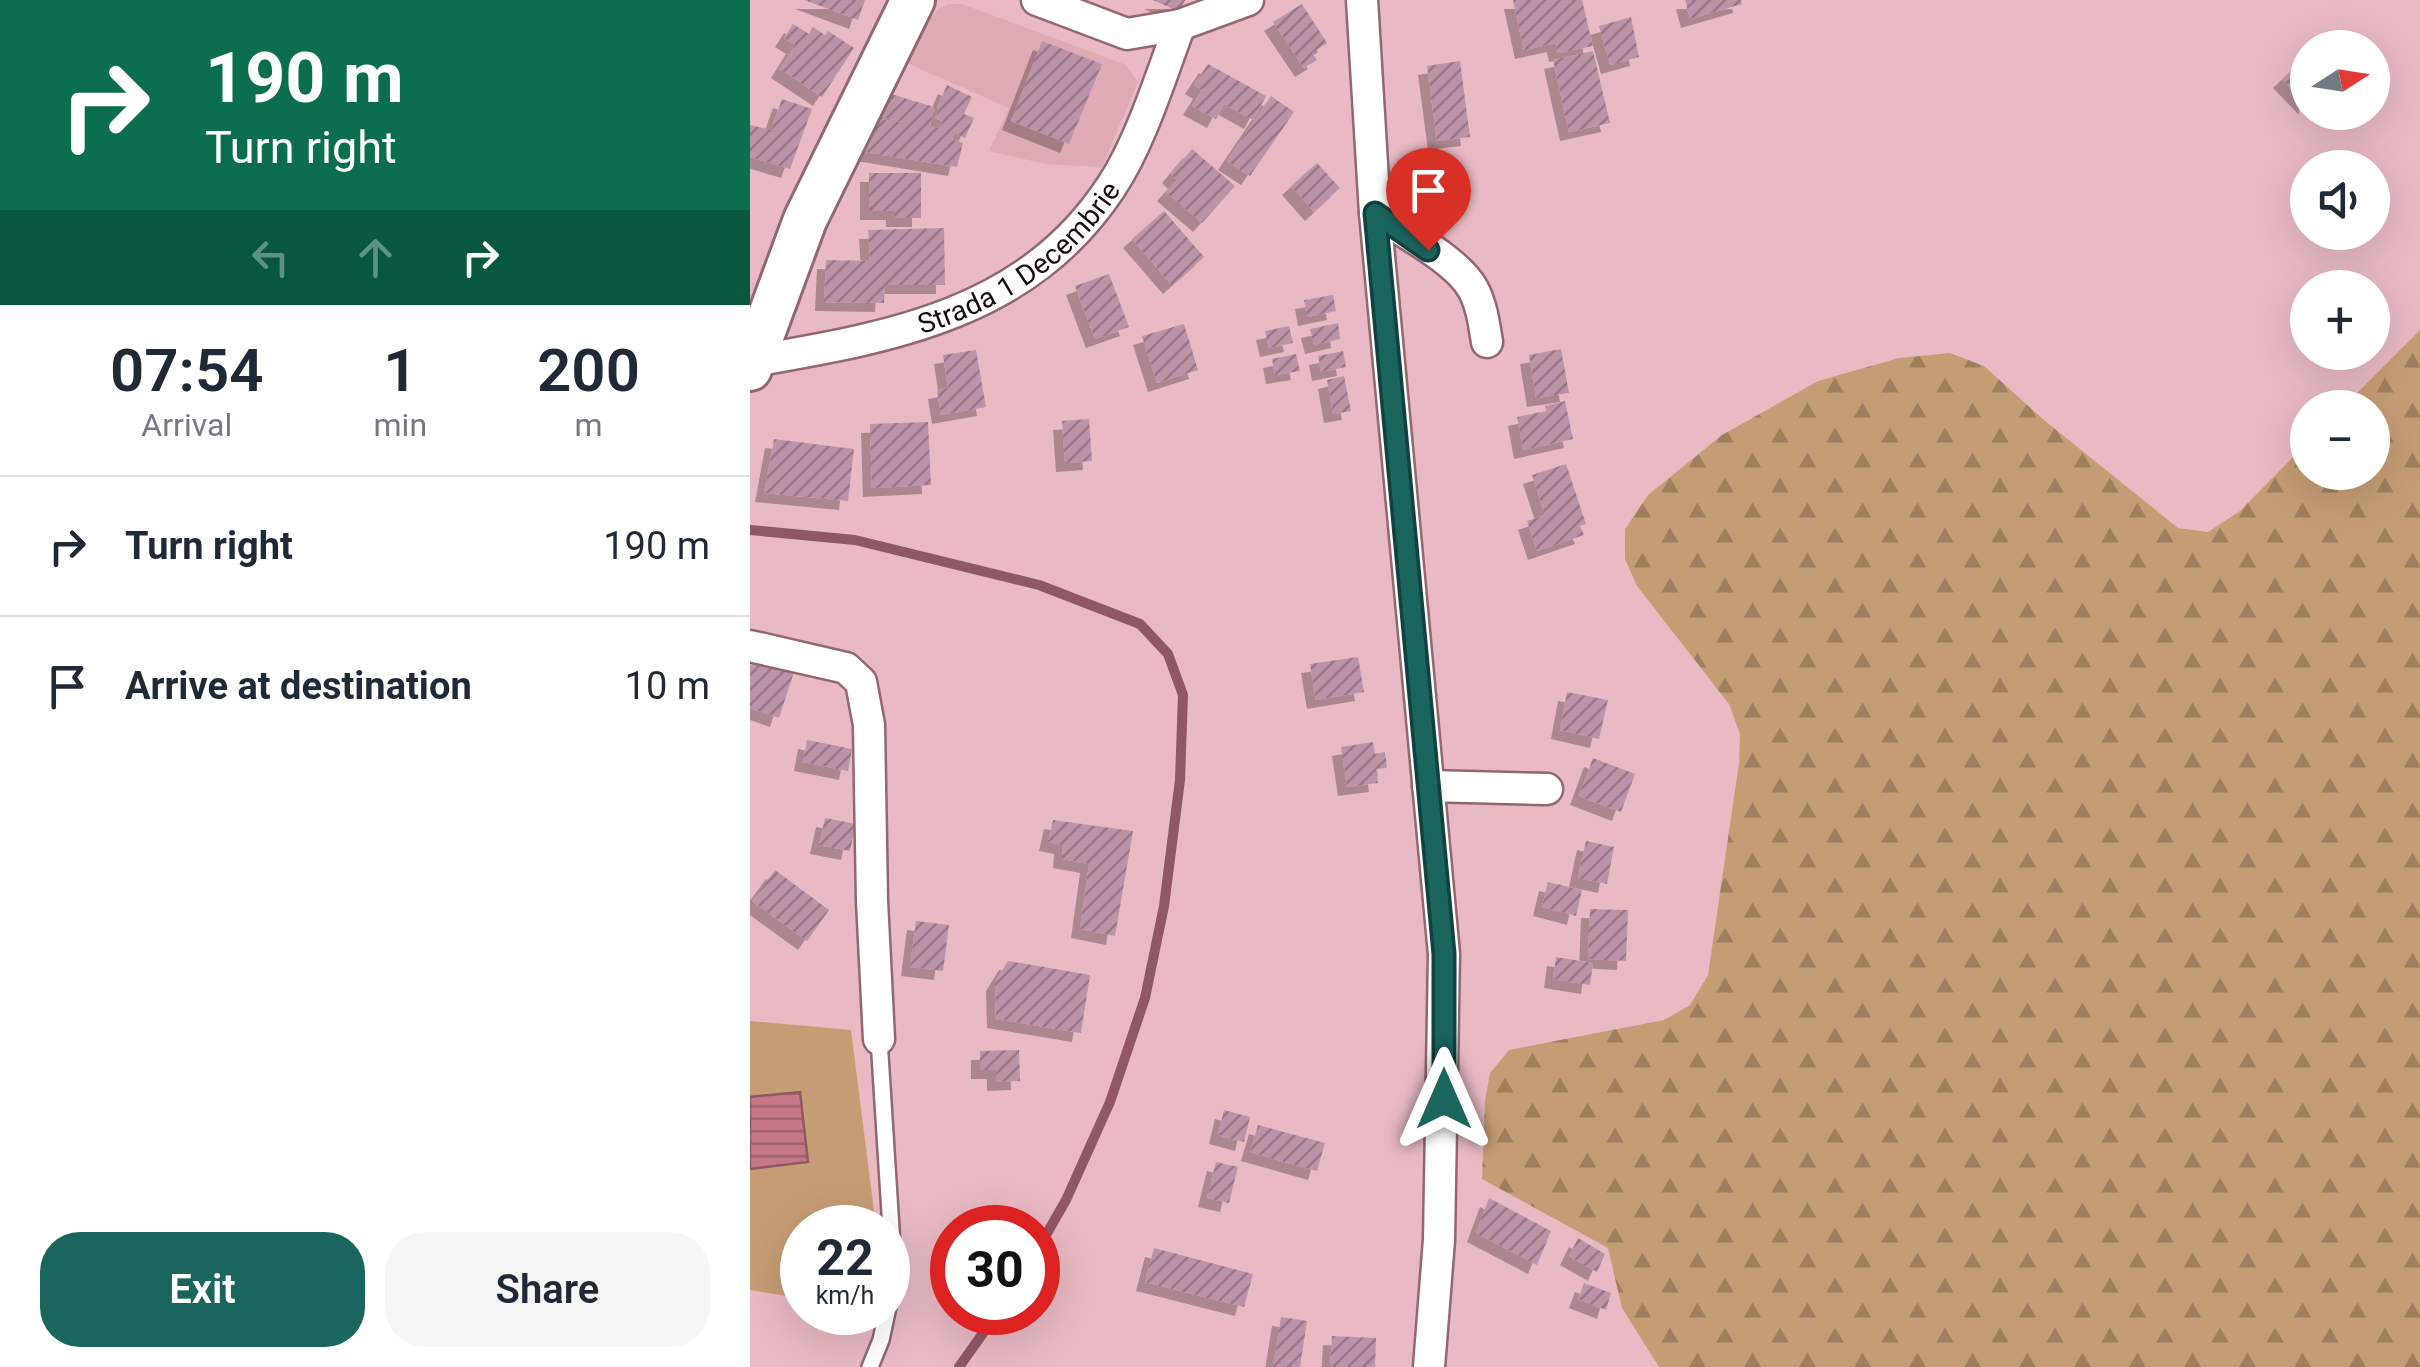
<!DOCTYPE html>
<meta charset="utf-8">
<style>
body{margin:0;font-family:Roboto,sans-serif;background:#f6f6f7;color:#1f2937;height:100vh;display:flex;flex-direction:column;font-size:38px;white-space:nowrap}
*{box-sizing:border-box;margin:0}
p{font-size:32px;color:#747a83}
.icon{flex:none;width:55px;height:55px;fill:none;stroke:currentColor;stroke-width:2;stroke-linecap:round;stroke-linejoin:round}
.map{position:relative;flex:1;overflow:hidden}
.details{display:flex;flex-direction:column;background:#fff;width:750px}
.details>*{flex:none}
.hud{background:#0b6e4f;color:#fff;overflow:hidden}
.needle{width:65px;rotate:78deg}
.tools{position:absolute;left:1540px;top:30px;display:grid;gap:20px}
.tools a{display:grid;place-items:center;width:100px;height:100px;border-radius:50%;background:#fff;box-shadow:0 10px 40px #0002;font-size:50px}
.speed{position:absolute;left:30px;top:1205px;display:flex;gap:20px;font-size:50px;font-weight:700;text-align:center}
.speed>*{display:grid;place-content:center;width:130px;height:130px;border-radius:50%;background:#fff;box-shadow:0 10px 40px #0002;line-height:1}
.speed small{font-size:25px;font-weight:400}
.speed .limit{border:15px solid #d22;background:#fff;color:#111}
.pin{position:absolute;display:grid;place-items:center;width:85px;height:85px;color:#fff;margin:-102px -42px;border-radius:50% 50% 50% 0;rotate:-45deg;box-shadow:0 0 10px #0007}
.pin .icon{rotate:45deg}
.me{position:absolute;width:110px;margin:-55px;rotate:0deg;stroke-linejoin:round;filter:drop-shadow(0 0 8px #0008)}
.turn{display:flex;align-items:center;gap:35px;height:210px;padding:0 40px;font-size:45px}
.turn .icon{width:130px;height:130px;stroke-width:2.5}
.turn b{display:block;font-size:70px;line-height:85px}
.lanes{display:flex;align-items:center;height:95px;padding:0 40px;background:#0003;justify-content:center;gap:50px;direction:ltr}
.lanes .off{opacity:.35}
.eta{display:flex;justify-content:space-evenly;align-items:center;height:170px;text-align:center}
.eta b{font-size:60px;font-weight:600;line-height:70px}
.primary-button{display:flex;gap:20px;margin-top:auto;padding:20px 40px}
.primary-button a{flex:1;height:115px;border-radius:40px;background:#1a655e;color:#fff;font-size:40px;font-weight:600;line-height:115px;text-align:center}
.primary-button a+a{background:#f6f6f7;color:#1f2937}
ul{padding:0;list-style:none}
li{display:flex;align-items:center;gap:30px;height:140px;padding:0 40px;border-top:2px solid #e0e1e3}
li div{flex:1}
li b{display:block;font-size:38px}
li em{font-style:normal}
main{display:flex;flex:1;min-height:0}
.map>svg:first-child{display:block}
.built{fill:#dfaab4}
.forest{fill:url(#forest-firs)}
.green{fill:#c59d75}
.water{fill:url(#water-rules);stroke:#925764;stroke-width:2.5}
.lines{fill:none;stroke-linecap:round;stroke-linejoin:round}
.stream{stroke:#925764;stroke-width:10}
.building{fill:url(#building-hatch);filter:url(#shadow)}
.lane-casing{stroke:#916870;stroke-width:20}
.street-casing{stroke:#916870;stroke-width:35}
.secondary-casing{stroke:#916870;stroke-width:48}
.lane{stroke:#fff;stroke-width:15}
.street{stroke:#fff;stroke-width:30}
.secondary{stroke:#fff;stroke-width:42}
.route-casing{stroke:#11423d;stroke-width:25}
.route{stroke:#1a655e;stroke-width:18}
.labels{text-anchor:middle;stroke-width:8;stroke-linejoin:round;paint-order:stroke}
.street-label{font-size:28px;fill:#1b0b0f;stroke:#e9bac3}
</style>
<main>
<section class="details">
<div class="hud">
<div class="turn"><svg class="icon" aria-label="right" viewBox="0 0 24 24"><path d="M7 20v-9h11M14 6l5 5-5 5"/></svg><div><b>190 m</b>Turn right</div></div>
<div class="lanes"><svg class="icon off" aria-label="left" viewBox="0 0 24 24"><path d="M17 20v-9H6M10 6l-5 5 5 5"/></svg><svg class="icon off" aria-label="ahead" viewBox="0 0 24 24"><path d="M12 20V5M6 11l6-6 6 6"/></svg><svg class="icon" aria-label="right" viewBox="0 0 24 24"><path d="M7 20v-9h11M14 6l5 5-5 5"/></svg></div>
</div>
<div class="eta">
<div><b>07:54</b><p>Arrival</p></div>
<div><b>1</b><p>min</p></div>
<div><b>200</b><p>m</p></div>
</div>
<ul>
<li><svg class="icon" aria-label="right" viewBox="0 0 24 24"><path d="M7 20v-9h11M14 6l5 5-5 5"/></svg><div><b>Turn right</b></div><em>190 m</em></li>
<li><svg class="icon" aria-label="arrive" viewBox="0 0 24 24"><path d="M6 21V4h12l-3 4 3 4H6"/></svg><div><b>Arrive at destination</b></div><em>10 m</em></li>
</ul>
<div class="primary-button"><a>Exit</a><a>Share</a></div>
</section>
<div class="map">
<svg width="1670" height="1367" viewBox="0 0 1670 1367">
<defs>
<pattern id="forest-firs" width="22" height="20" patternUnits="userSpaceOnUse" patternTransform="scale(2.5)"><rect width="22" height="20" fill="#c59d75"/><path d="M5 1l3.5 6h-7zM16 11l3.5 6h-7z" fill="#9f7e5e"/></pattern>
<pattern id="water-rules" width="6" height="5" patternUnits="userSpaceOnUse" patternTransform="scale(2.5)"><rect width="6" height="5" fill="#c57788"/><path d="M0 2.5h6" fill="none" stroke="#9f606e"/></pattern>
<pattern id="building-hatch" width="6" height="6" patternUnits="userSpaceOnUse" patternTransform="scale(2.5)"><rect width="6" height="6" fill="#bc94a9"/><path d="M-1 1l2-2M0 6l6-6M5 7l2-2" fill="none" stroke="#987788"/></pattern>
<filter id="shadow"><feDropShadow dx="-9" dy="9" stdDeviation="0" flood-color="#0004"/></filter>
</defs>
<rect width="100%" height="100%" fill="#e9bac3"/>
<path class="built" d="M198,4H212L376,65L388,82L352,167L296,164L239,151L259,108L157,63L180,20L188,9Z"/>
<path class="forest" d="M1670,330V1367H909L872,1308L858,1248L732,1179L735,1101L740,1073L759,1050L914,1020L940,1005L958,975L989,763L990,734L979,704L887,586L875,559V529L898,495L972,435L1068,381L1149,358L1200,353L1234,366L1294,420L1428,528L1458,532L1490,511L1557,443L1558,472H1622V408L1593,407Z"/>
<path class="green" d="M0,1021L101,1030L126,1227L52,1228V1303L43,1297L0,1290Z"/>
<path class="water" d="M50,1092L58,1162L0,1169V1097Z"/>
<g class="lines">
<path class="stream" d="M0,530L105,540L289,585L390,624L418,654L433,695L430,780L414,906L395,998L360,1102L316,1200L288,1249
M209,1367L248,1312"/>
</g>
<path class="building" d="M54,0H115L108,20Z
M403,0H435L430,12Z
M763,0H832L843,46L808,53L806,43L774,50Z
M935,0H991L992,4L940,19Z
M552,4L577,43L562,53L567,60L554,68L523,22Z
M881,17L889,57L860,65L849,26Z
M43,24L59,34L63,27L75,35L78,31L104,48L72,97L30,69L45,45L34,38Z
M292,41L352,64L319,144L261,121Z
M843,51L860,123L819,132L803,60Z
M1558,55V106L1532,79Z
M710,61L720,137L687,141L677,66Z
M458,64L516,96L503,120L474,104L466,119L442,106L452,90L444,85Z
M197,85L222,97L214,114L224,118L215,138L204,133L202,139L213,143L207,167L109,151L127,119L160,123L130,117L141,94L184,107L180,126L189,128L193,121L185,118L189,109L187,108Z
M521,96L544,112L500,176L477,161Z
M32,99L62,109L40,169L0,157V125L21,130Z
M442,149L485,186L452,223L416,192L427,180L421,174Z
M567,163L590,188L564,212L541,186Z
M119,173H171V218H145V211H119Z
M414,211L454,257L422,285L382,239Z
M194,228L195,285H135L134,303L74,302L76,260L120,261L118,230Z
M359,274L379,327L345,339L325,286Z
M583,295L586,311L557,317L554,300Z
M588,323L590,339L564,345L560,329Z
M434,324L448,370L407,383L392,336Z
M539,326L543,343L519,348L515,331Z
M811,349L819,393L786,398L779,355Z
M226,350L236,407L191,415L187,390L198,388L193,355Z
M593,351L596,367L571,372L568,356Z
M546,354L550,371L525,375L522,359Z
M594,376L601,411L583,414L577,380Z
M815,401L823,439L773,450L767,417L796,411L795,406Z
M339,419L342,461L315,463L312,421Z
M178,422L181,485L122,488L120,424Z
M24,439L104,449L98,501L14,493Z
M816,464L836,524L830,526L834,535L787,551L777,521L795,515L782,475Z
M5,655L45,669L29,718L0,708V671Z
M608,657L614,692L566,700L560,664Z
M817,692L858,700L849,739L810,730Z
M57,740L102,749L98,771L53,762Z
M623,742L625,754L635,752L637,768L626,769L628,783L597,787L591,747Z
M843,758L885,774L871,812L829,796Z
M75,818L106,824L100,851L69,845Z
M303,820L383,831L365,936L330,929L339,864L312,859L313,845L298,842Z
M836,841L864,847L857,884L828,878Z
M25,870L79,910L57,941L2,901Z
M798,882L832,890L826,916L792,907Z
M840,909L878,910L876,961L838,959Z
M166,921L199,925L193,971L160,967Z
M806,957L843,963L840,985L803,979Z
M258,961L340,975L331,1033L246,1019L245,982Z
M269,1050L270,1081L246,1082V1070H230V1051Z
M474,1110L500,1117L494,1142L468,1135Z
M508,1125L575,1143L567,1171L500,1152Z
M466,1162L488,1167L479,1203L457,1198Z
M739,1198L801,1231L787,1265L726,1233Z
M828,1238L855,1254L847,1272L819,1256Z
M404,1248L503,1274L494,1307L395,1282Z
M834,1283L861,1293L856,1310L828,1299Z
M531,1317L557,1321L550,1367H523Z
M582,1336L626,1338L625,1367H580Z"/>
<g class="lines">
<defs>
<path id="lane" d="M129,1039L144,1276L138,1308
M120,1367L131,1340L137,1312"/>
<g id="street">
<path d="M287,0L377,34L430,25L498,0"/>
<path d="M612,0L625,213L694,954L689,1240L679,1367"/>
<path d="M625,213C654,233 707,260 723,289C732,306 734,324 737,342"/>
<path id="s1" d="M3,361C142,337 277,314 361,187C391,142 411,75 430,25"/>
<path d="M0,646L96,668L111,682L119,725L122,901L129,1039"/>
<path d="M678,786L797,789"/>
</g>
<path id="secondary" d="M0,369L55,220L163,0"/>
</defs>
<use href="#lane" class="lane-casing"/>
<use href="#street" class="street-casing"/>
<use href="#secondary" class="secondary-casing"/>
<use href="#lane" class="lane"/>
<use href="#street" class="street"/>
<use href="#secondary" class="secondary"/>
</g>
<g class="lines">
<defs>
<path id="route" d="M678,250L625,213L694,954V1099"/>
</defs>
<use href="#route" class="route-casing"/>
<use href="#route" class="route"/>
</g>
<g class="labels">
<g class="street-label">
<text dy="10" stroke="none"><textPath href="#s1" startOffset="292">Strada 1 Decembrie</textPath></text>
</g>
</g>
</svg>
<div class="tools">
<a><svg class="needle" viewBox="-14 -14 28 28"><path d="M0-13l5 13h-10z" fill="#e53935"/><path d="M0 13l5-13h-10z" fill="#747a83"/></svg></a>
<a><svg class="icon" aria-label="sound" viewBox="0 0 24 24"><path d="M4 9h4l5-4v14l-5-4H4zM17 9q2 3 0 6"/></svg></a>
<a>+</a>
<a>−</a>
</div>
<div class="speed"><div>22<small>km/h</small></div><div class="limit">30</div></div>
<div class="pin" style="left:678px;top:250px;background:#d93025"><svg class="icon" aria-label="arrive" viewBox="0 0 24 24"><path d="M6 21V4h12l-3 4 3 4H6"/></svg></div>
<svg class="me" style="left:694px;top:1099px" viewBox="-20 -20 40 40"><path d="M0-17L14 15 0 8-14 15z" fill="#1a655e" stroke="#fff" stroke-width="4"/></svg>
</div>
</main>
